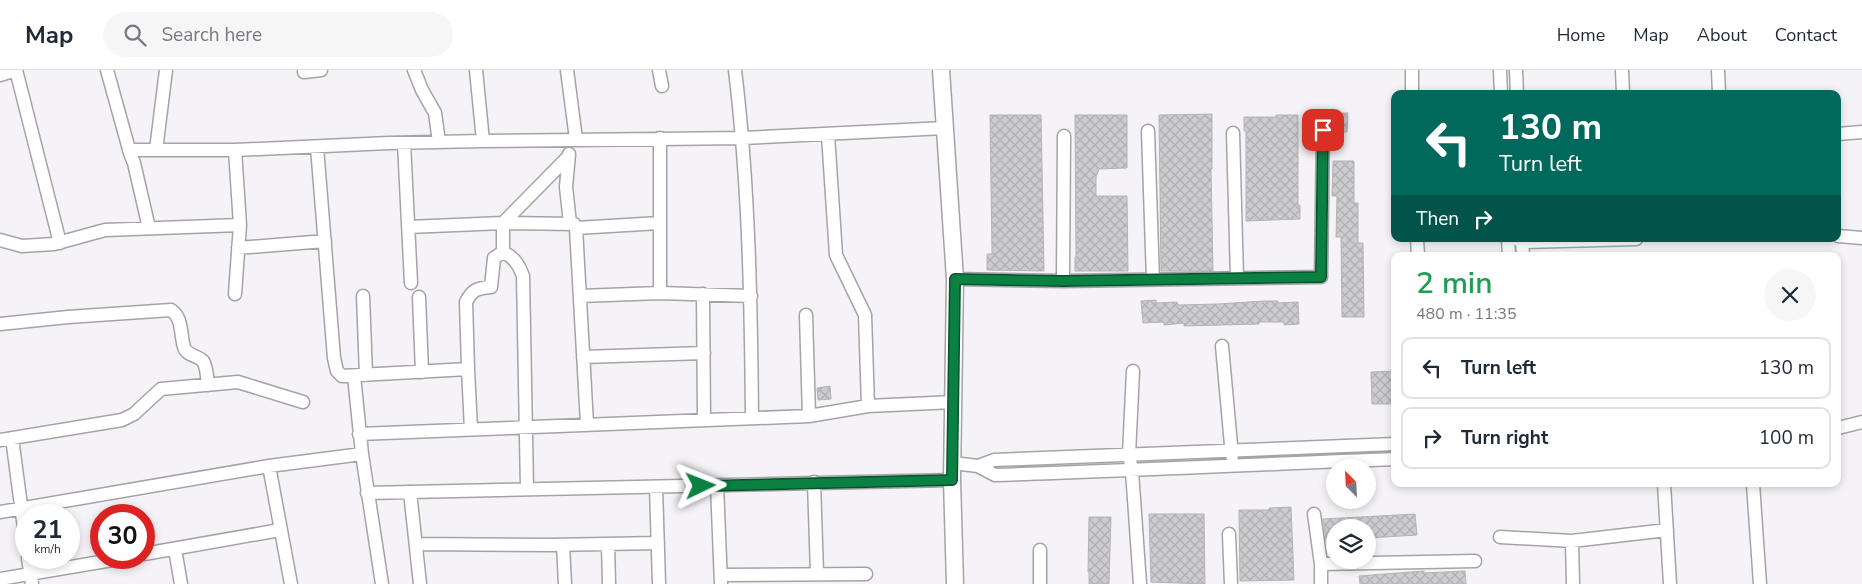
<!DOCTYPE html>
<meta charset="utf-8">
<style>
body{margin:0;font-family:"Nunito Sans",sans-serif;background:#f6f6f7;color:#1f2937;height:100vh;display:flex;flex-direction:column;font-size:19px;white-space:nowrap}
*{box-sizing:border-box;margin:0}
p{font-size:16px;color:#747a83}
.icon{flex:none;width:28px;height:28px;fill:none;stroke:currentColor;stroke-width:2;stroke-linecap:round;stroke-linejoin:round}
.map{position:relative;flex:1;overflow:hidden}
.side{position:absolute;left:1391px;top:182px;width:450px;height:235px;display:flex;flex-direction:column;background:#fff;border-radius:10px;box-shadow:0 2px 8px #0003}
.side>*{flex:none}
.banner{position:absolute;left:1391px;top:20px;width:450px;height:152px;border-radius:10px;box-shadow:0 2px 8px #0003;background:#00695c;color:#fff;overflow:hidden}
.needle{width:32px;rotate:336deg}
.buttons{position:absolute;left:1326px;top:389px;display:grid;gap:10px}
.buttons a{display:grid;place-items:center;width:50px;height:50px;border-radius:50%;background:#fff;box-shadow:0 2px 8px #0003;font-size:25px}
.speed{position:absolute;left:15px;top:434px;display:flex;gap:10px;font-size:25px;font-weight:700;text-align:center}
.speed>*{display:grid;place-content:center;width:65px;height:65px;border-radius:50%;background:#fff;box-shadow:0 2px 8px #0003;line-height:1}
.speed small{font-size:12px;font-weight:400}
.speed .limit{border:8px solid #d22;background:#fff;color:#111}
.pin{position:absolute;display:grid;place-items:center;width:42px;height:42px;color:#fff;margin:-21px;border-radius:10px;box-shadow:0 2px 8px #0006}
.me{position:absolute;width:55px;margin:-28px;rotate:88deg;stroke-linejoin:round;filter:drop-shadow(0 0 4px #0008)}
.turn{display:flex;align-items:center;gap:18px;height:105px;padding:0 25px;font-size:22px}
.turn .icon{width:65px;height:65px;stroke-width:2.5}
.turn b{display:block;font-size:35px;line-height:42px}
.then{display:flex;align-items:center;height:48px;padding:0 25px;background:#0003;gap:10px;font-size:19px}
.round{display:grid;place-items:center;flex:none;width:52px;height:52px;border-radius:26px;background:#f6f6f7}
.summary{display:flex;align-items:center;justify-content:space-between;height:85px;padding:0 25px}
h1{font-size:30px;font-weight:600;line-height:38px;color:#1e9e55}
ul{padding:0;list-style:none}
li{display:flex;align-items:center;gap:15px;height:62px;margin:0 10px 8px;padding:0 15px;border:2px solid #e0e1e3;border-radius:10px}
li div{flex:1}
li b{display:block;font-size:19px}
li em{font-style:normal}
header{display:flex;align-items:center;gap:30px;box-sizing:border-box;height:70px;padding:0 25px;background:#fff;border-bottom:1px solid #e0e1e3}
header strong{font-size:24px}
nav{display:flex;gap:28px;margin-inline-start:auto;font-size:18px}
.search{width:350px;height:45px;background:#f6f6f7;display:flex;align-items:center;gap:12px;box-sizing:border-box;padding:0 18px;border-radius:28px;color:#747a83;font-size:19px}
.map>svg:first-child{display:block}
.building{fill:url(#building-cross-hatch);stroke:#b4b3b6}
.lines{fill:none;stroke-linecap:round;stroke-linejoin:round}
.minor-casing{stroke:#a5a3a6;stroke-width:15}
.tertiary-casing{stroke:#a5a3a6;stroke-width:19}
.minor{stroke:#fff;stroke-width:12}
.tertiary{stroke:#fff;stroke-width:16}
.route-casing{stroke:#07532c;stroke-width:12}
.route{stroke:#0b8043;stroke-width:9}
</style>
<header>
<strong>Map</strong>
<div class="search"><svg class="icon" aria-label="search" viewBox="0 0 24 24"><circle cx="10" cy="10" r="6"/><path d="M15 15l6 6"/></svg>Search here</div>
<nav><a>Home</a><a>Map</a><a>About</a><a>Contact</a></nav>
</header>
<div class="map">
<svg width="1862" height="514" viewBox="0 0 1862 514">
<defs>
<pattern id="building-cross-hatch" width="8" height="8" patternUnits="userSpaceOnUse" patternTransform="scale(1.25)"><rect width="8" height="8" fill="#cccbce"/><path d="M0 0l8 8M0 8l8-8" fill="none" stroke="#b0afb2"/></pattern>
</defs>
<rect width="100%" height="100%" fill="#f5f3f7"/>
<path class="building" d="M1330,43H1348L1347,62H1331Z
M1212,44V99H1211L1213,201H1161L1159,45Z
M990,45H1041L1044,201L987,200V184H992Z
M1075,45H1127V98L1099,99L1096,107V126H1127L1128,201H1075V187H1076Z
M1276,45H1298V135H1300V149L1246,151V61H1244V47H1276Z
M1333,91H1354V133H1358V173H1363L1364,247H1342L1341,167H1336L1337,126H1332Z
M1156,230V233L1177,232L1178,235L1218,234L1264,231H1278V233L1298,232L1299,254L1284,255V252H1259V254L1184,256V253L1164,255V252L1143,253L1141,231Z
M1395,301V334H1372L1371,302Z
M830,316L831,329L818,330L817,318Z
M1291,437L1294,510L1240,511L1239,440H1269V438Z
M1149,444H1204L1205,514L1151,512Z
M1415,444L1417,465L1368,468V458H1335V478H1327L1323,449Z
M1089,447H1111L1109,514H1089V502H1088Z
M1424,501V503L1465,501L1466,514H1360L1359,506Z"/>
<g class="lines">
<defs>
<path id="minor" d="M107,0L130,83L134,93L149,158
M414,0L422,20L435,43L439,72
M476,0L483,71
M567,0L576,69
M659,0L662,16
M735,0C749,116 751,232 752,348
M1412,0V24
M1500,0L1501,24
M1516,0L1517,24
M1622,0L1623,24
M1718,0L1719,24
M304,2L321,0
M0,5L16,0L60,173
M1148,61L1153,210
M1233,63L1237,208
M1838,64L1862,62
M828,65L836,185L865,245L868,336
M660,68V223
M404,73L411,213
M317,77L334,288L337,301L342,306L468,299L466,232C472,220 477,218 491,217L494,188L503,182V153L569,86
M129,80H235L389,73L483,71L743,68L945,58
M156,80L166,0
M235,80L240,155L235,224
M569,84L566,117L570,153
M408,157L503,153L574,154L576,158L587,354
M576,158L660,153
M1838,166L1862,168
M1417,169L1418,186
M1508,169L1509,186
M1517,169L1522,172L1636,169
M1522,169L1523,186
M0,170L22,176L54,174L105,160L240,155
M238,178L325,171
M503,182C514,187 519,195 523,206L527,419
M955,209L1063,211L1321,207L1323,60
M1063,211L1064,66
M703,224L704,350
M363,226L366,305
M580,226L660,223L751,226
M419,227L422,302
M806,245L809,346
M0,254L68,247L171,240C183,248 180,264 184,277C187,286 197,285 203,291C207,297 207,308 208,315
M1222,276L1232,386
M583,287L704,283
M468,299L471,359
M1133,301L1129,384L1132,401L1140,514
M354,306L362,384L382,514
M1838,358L1862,352
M359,364L809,346L868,336L954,332
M12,368L26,473
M0,370L122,350L134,344L161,319L238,312L303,332
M1395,374L994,390L978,396L995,405C1128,401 1262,394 1395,389
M953,393L978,396
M269,396L291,514
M814,412L817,503
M1664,414L1670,514
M1753,414L1760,514
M717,415L721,514
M656,417L659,514
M410,422L420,514
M367,423L952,410
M0,442L269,396L362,384
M1314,444L1321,494V514
M1229,464L1231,514
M1500,467L1572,471L1667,460
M1572,471L1573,514
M416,474L551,475L658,473
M608,474L609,514
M563,475L565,514
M175,479L181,514
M1040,480V514
M144,484L280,460
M28,488L32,514
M1321,494L1475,491
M721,505L866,504
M0,509L124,488"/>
<path id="tertiary" d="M941,0L955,209L952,410L955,514"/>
</defs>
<use href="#minor" class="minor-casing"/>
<use href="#tertiary" class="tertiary-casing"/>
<use href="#minor" class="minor"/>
<use href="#tertiary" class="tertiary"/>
</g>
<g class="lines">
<defs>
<path id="route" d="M701,416L952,410L955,209L1063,211L1321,207L1323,60"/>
</defs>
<use href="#route" class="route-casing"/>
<use href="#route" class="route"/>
</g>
</svg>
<div class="buttons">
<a><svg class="needle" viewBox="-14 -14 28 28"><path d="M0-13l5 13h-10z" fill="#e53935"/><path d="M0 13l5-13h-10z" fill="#747a83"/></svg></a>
<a><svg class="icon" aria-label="layers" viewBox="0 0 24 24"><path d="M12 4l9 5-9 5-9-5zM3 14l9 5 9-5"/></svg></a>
</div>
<div class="speed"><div>21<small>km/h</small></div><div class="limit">30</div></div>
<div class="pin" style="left:1323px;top:60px;background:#d93025"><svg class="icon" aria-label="arrive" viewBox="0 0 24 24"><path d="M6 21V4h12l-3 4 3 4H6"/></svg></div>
<svg class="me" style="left:701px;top:416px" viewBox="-20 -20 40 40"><path d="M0-17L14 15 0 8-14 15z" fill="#0b8043" stroke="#fff" stroke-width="4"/></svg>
<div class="banner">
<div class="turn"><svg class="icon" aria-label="left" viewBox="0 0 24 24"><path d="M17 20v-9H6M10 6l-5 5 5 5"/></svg><div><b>130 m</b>Turn left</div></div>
<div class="then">Then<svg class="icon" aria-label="right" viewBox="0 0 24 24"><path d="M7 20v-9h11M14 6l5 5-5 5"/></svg></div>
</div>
<section class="side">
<div class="summary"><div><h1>2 min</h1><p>480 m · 11:35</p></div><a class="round"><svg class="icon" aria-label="close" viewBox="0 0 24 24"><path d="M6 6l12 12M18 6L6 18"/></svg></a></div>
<ul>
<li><svg class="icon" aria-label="left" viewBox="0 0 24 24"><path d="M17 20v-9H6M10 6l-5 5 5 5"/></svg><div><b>Turn left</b></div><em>130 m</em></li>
<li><svg class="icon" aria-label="right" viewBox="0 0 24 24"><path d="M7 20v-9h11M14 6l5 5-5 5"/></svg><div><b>Turn right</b></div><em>100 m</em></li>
</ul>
</section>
</div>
